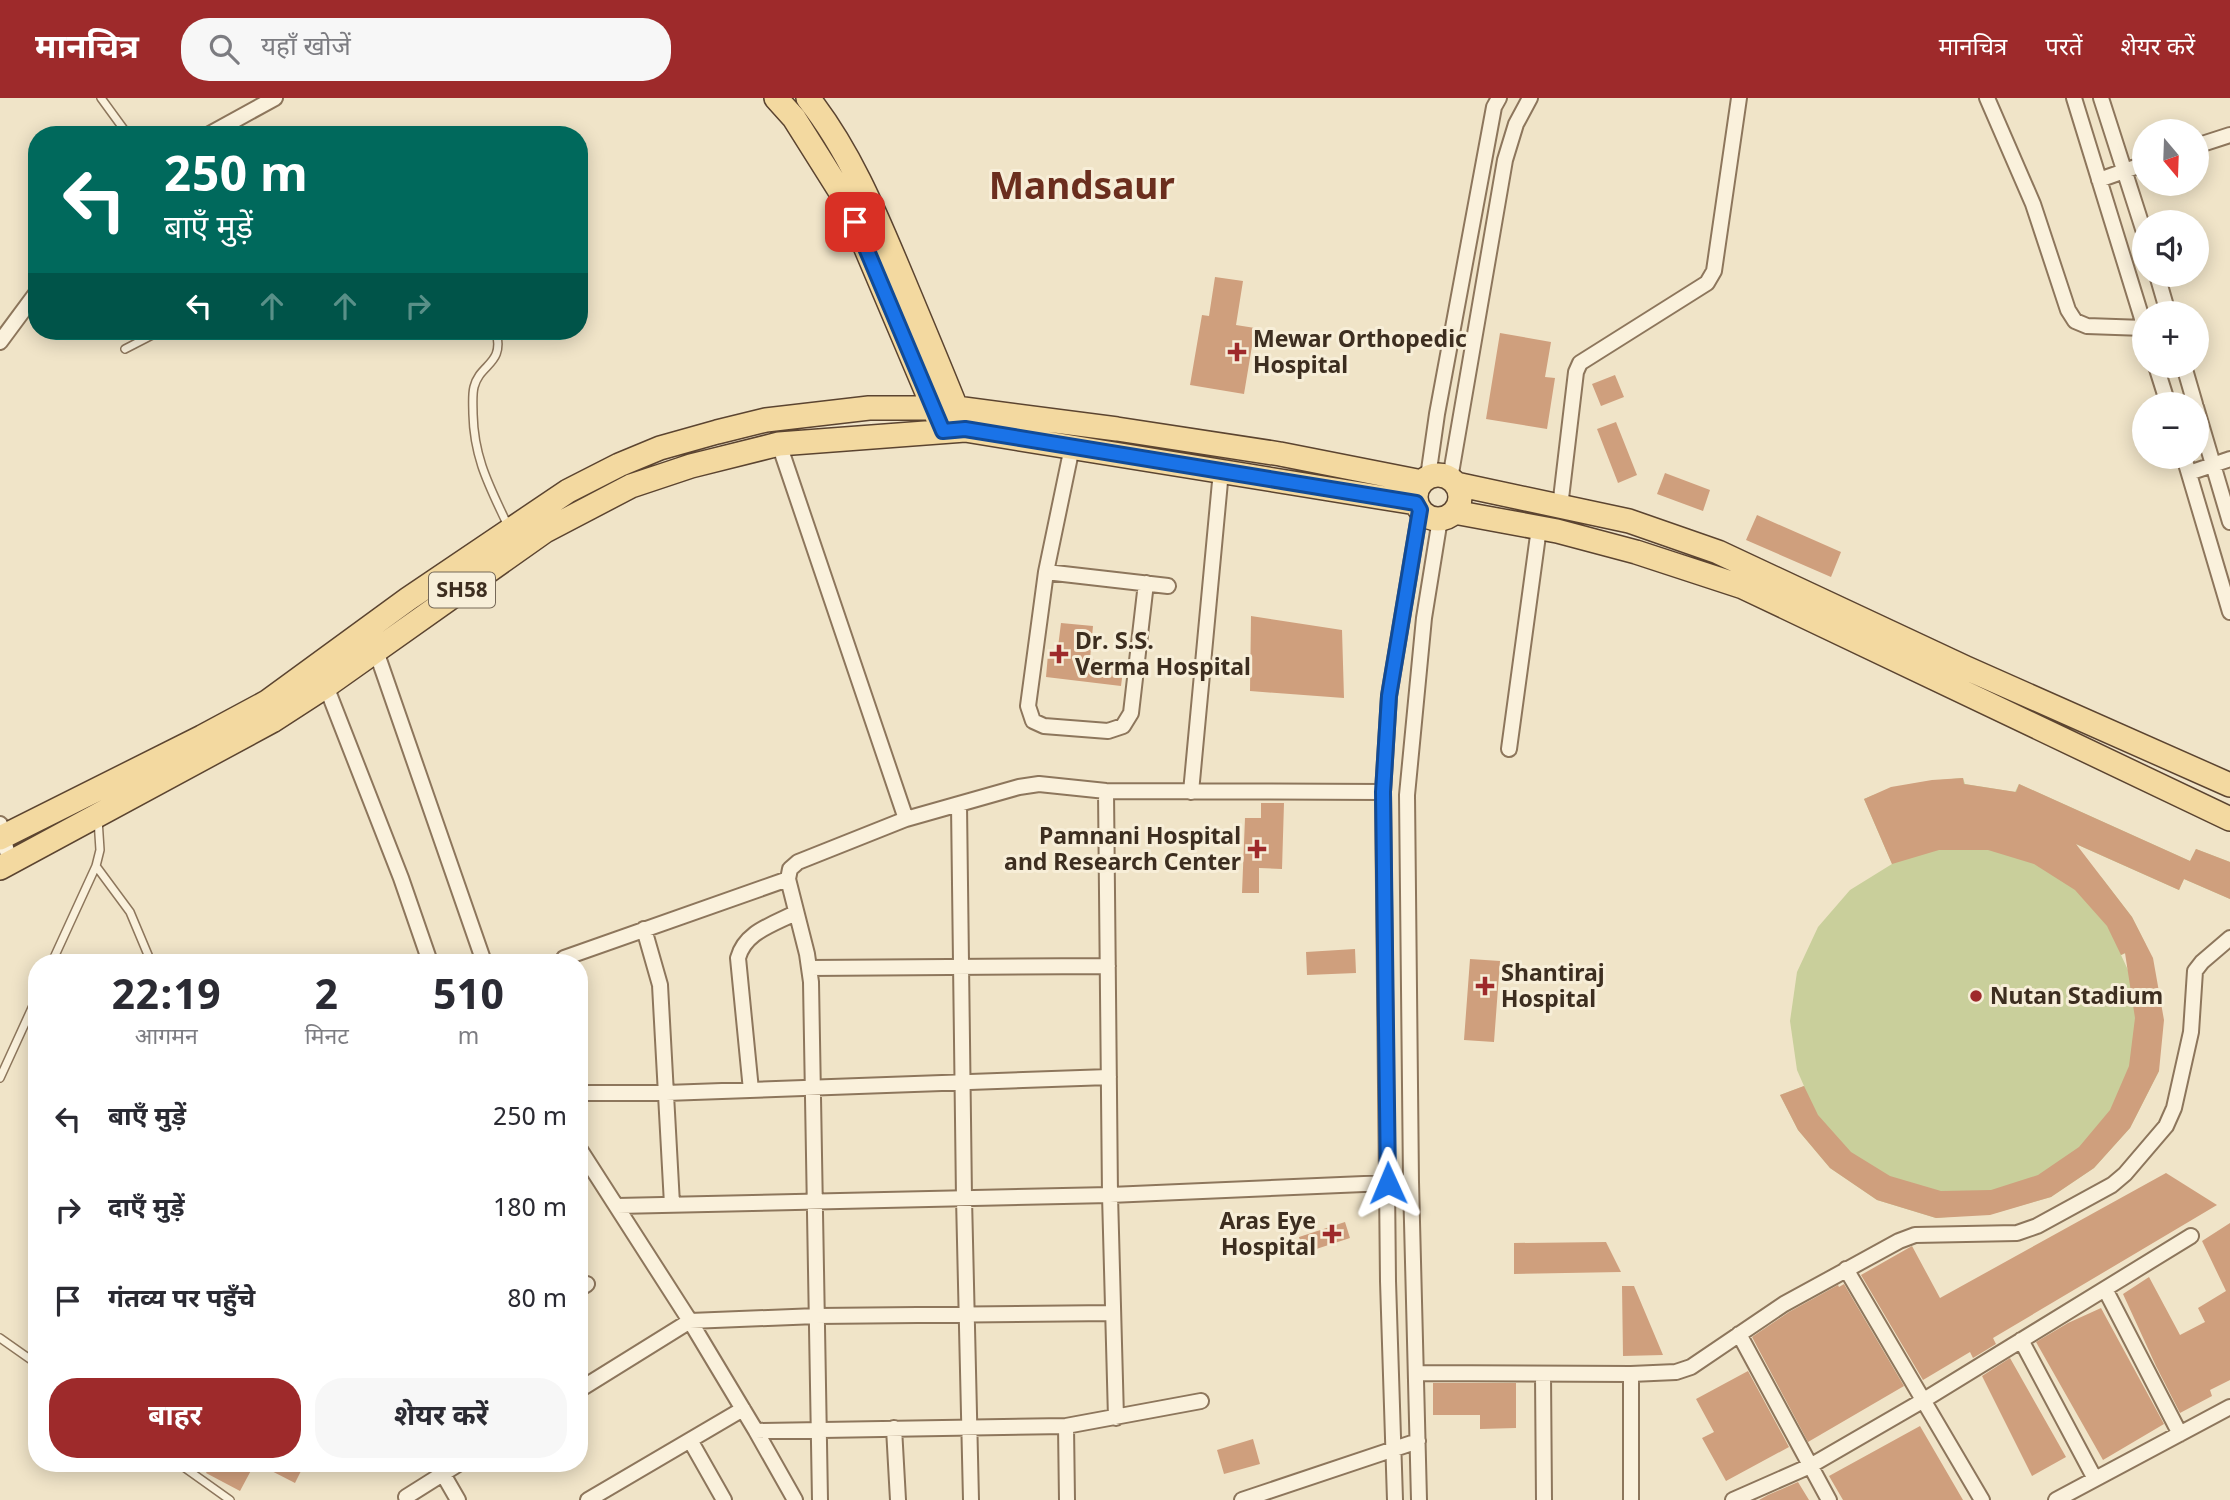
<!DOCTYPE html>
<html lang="hi">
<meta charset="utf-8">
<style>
body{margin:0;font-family:Georgia,"Noto Sans Devanagari",serif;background:#f7f7f7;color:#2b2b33;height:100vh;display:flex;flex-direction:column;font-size:26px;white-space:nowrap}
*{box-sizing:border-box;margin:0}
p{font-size:23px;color:#7c7c81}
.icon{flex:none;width:38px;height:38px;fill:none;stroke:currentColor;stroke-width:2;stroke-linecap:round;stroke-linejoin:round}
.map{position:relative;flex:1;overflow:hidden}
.details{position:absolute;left:28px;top:856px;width:560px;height:518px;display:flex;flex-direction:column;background:#fff;border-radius:28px;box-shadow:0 4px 18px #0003}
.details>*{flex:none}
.hud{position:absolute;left:28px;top:28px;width:560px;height:214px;border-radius:28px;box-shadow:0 4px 18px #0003;background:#00695c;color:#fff;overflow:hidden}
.needle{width:46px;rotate:161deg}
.tools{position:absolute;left:2132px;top:21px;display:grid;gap:14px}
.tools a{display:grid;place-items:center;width:77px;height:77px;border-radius:50%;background:#fff;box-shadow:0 4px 18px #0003;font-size:35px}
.pin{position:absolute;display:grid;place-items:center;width:60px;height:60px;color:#fff;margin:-30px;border-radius:14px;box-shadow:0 4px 10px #0006}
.me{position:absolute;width:77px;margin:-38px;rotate:359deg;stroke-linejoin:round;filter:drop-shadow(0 0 5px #0008)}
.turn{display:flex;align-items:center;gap:24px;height:147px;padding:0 21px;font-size:32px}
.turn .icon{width:91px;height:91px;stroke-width:2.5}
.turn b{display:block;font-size:49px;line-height:60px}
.lanes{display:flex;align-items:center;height:66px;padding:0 21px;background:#0003;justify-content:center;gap:35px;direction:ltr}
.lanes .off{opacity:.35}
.eta{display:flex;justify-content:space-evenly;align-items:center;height:119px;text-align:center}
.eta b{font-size:42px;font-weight:700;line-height:49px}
.cta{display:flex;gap:14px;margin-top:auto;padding:14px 21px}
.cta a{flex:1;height:80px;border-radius:28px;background:#9e2a2b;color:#fff;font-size:28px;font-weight:700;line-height:80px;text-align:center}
.cta a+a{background:#f7f7f7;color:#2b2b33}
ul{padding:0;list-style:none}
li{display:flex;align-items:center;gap:21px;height:91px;padding:0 21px}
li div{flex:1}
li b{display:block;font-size:26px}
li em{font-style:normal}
header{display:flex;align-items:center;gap:42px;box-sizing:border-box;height:98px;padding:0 35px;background:#9e2a2b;color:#fff}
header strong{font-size:33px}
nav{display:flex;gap:38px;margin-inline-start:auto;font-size:24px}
.search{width:490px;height:63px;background:#f7f7f7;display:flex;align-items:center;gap:18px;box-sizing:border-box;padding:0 24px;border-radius:28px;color:#7c7c81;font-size:26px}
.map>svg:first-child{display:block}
.garden{fill:#c9cf9b}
.building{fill:#cf9f7d}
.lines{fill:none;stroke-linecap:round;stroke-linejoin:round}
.service-casing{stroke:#8d765c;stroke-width:10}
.minor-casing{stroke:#8d765c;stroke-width:18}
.primary-casing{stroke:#5b4430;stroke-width:26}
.service{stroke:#faf1dc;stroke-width:7}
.minor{stroke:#faf1dc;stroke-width:14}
.primary{stroke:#f3d9a0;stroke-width:23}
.route-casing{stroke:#114b97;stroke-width:18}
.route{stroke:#1a73e8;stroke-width:12}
.poi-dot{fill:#9e2a2b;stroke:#f7eed8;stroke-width:2.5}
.labels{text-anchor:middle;stroke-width:6;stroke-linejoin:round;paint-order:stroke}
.shield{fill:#f7eed8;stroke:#756857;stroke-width:2}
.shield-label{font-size:21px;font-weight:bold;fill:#3d2e20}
.poi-label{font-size:23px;font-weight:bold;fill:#3d2e20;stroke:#f7eed8;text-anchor:start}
.town-label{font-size:37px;font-weight:bold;fill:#6b2e1e;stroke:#f7eed8}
</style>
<header>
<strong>मानचित्र</strong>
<div class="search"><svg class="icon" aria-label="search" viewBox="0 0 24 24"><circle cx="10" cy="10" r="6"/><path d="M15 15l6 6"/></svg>यहाँ खोजें</div>
<nav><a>मानचित्र</a><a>परतें</a><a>शेयर करें</a></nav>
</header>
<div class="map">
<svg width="2230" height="1402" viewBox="0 0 2230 1402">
<rect width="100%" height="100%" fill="#f0e4c8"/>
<path class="garden" d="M1963,680L1965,686L2015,694L2019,686L2190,763L2196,751L2230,764V801L2184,781L2179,792L2011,717L2102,780L2132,819L2146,847L2121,857L2128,872L2159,973L2130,1030L2094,1070L2051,1099L1995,1115L1936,1120L1877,1102L1830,1070L1798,1032L1780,997L1804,988L1797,972L1790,923L1797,874L1818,829L1850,792L1892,766L1864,701C1899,686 1925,683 1963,680Z"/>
<path class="building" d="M1215,179L1243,183L1236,227L1255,230L1244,296L1190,287L1202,217L1209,218Z
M1500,235L1551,244L1545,279L1555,280L1547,331L1486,321Z
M1615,277L1624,299L1601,308L1592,286Z
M1616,324L1637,377L1618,385L1597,331Z
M1665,375L1710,392L1703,413L1657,396Z
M1757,417L1841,454L1831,479L1746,442Z
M1251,518L1342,532L1344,600L1250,593Z
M1061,525L1093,528L1090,561L1124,565L1121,588L1046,579L1048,556L1057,557Z
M1963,680L1964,686L2016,694L2019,686L2190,763L2196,751L2230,764V801L2184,781L2179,792L2076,746L2132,819L2153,860L2164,922L2159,973L2130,1030L2094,1070L2051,1099L1990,1117L1936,1120L1877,1102L1830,1070L1798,1032L1780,997L1804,988L1818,1017L1851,1054L1890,1078L1941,1093L1991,1092L2038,1077L2079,1049L2110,1012L2129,968L2135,920L2125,855L2121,857L2107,828L2075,792L2034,766L1988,752H1939L1892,766L1864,701L1891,689L1932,682Z
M1261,705H1284L1282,771L1259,770V795H1242L1245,720H1261Z
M1355,851L1356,875L1307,877L1306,854Z
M1470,861L1500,863L1494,944L1464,942Z
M2166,1075L2217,1107L1993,1240L1996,1246L1973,1260L1970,1254L1923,1282L1861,1177L1912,1148L1940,1200Z
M1345,1124L1350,1140L1304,1155L1299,1139Z
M2230,1125V1282L2210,1292L2212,1298L2180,1315L2156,1268L2123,1196L2149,1179L2180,1237L2205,1224L2198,1210L2226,1193L2202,1143Z
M1606,1144L1621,1174L1514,1176V1145Z
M1844,1186L1904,1288L1808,1344L1752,1239L1789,1214L1838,1187L1839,1189Z
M1622,1188H1634L1663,1257L1623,1258Z
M2101,1210L2164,1326L2103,1362L2036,1244L2068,1225Z
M2010,1260L2066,1359L2032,1378L1982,1278Z
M1748,1273L1789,1349L1726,1383L1702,1340L1714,1334L1696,1301Z
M1433,1285H1516V1330L1480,1331V1317H1433Z
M1920,1328L1963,1402H1843L1829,1378Z
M1253,1341L1260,1366L1224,1376L1217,1352Z
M212,1365H255L240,1393L206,1375Z
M256,1365H305L295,1385Z
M1798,1384L1809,1402H1759L1768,1397Z"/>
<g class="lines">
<defs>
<path id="service" d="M101,0L128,37
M496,233C505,267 480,265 474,289C472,297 473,308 473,316C474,361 490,389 508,428
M125,251L160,233
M96,768L130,814L151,864
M52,864L96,768L100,752L98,721
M0,980L37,899
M0,1240L37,1266
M178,1365L230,1402"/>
<path id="minor" d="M1987,0L2033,106L2068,212L2075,223L2087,228L2144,230
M2074,0L2144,227
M2101,0L2144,134
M208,37L275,0
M2196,48L2230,37
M2099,82L2144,66
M2157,177L2168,215
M0,244L37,194
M2156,268L2168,306
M2184,268L2195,306
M2196,309L2230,424
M779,346L906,721
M1072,349L1046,474L1028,608L1033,623L1044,628L1108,633L1123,628L1131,615L1146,485
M2184,359L2230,514
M2189,375L2230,361
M1428,379L1437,316L1494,9L1499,0
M1450,381L1505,62L1516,26L1530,0
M1560,409L1576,274L1580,265L1707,185L1714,173L1739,0
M1046,474L1168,488
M376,553L484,864
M326,588L401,780L430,864
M1509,651L1539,430
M1106,693L1110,1097L1116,1320
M1191,694L1221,373
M959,707L964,1100L971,1402
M0,726L10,765
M644,831L660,887L672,1106
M564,860L788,781
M809,870L1108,868
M751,992L738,860C745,834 772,827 795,815
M579,995H666L1109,979
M579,1050L690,1223L756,1333L795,1402
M617,1108L1110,1097L1411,1084
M1846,1171L1982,1402
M579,1191L587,1186
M2105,1191L2180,1336
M1739,1236L1829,1402
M2021,1242L2095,1381
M1416,1275L1631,1276L1676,1274L1691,1269L1784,1206L1899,1143L1915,1137L2017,1135L2037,1128L2112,1087L2125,1076L2166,1028L2174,1010L2191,934L2195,873L2202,864L2230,840
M1543,1276L1544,1402
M1631,1276V1402
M579,1292L690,1223L817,1218L1113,1215
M1066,1328L1067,1402
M894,1330L898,1402
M756,1333L1066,1328L1201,1303
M690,1342L724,1402
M443,1376L458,1402
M406,1399L460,1365
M588,1402L743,1311
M820,1402L811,884L807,856L788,781L790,771L798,764L906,721L1019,689L1039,686L1106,693L1383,694
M1242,1402L1418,1343
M1395,1402L1388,1183L1383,694L1389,598L1420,412
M1419,1402L1411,1084L1407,697L1424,520L1440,421
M1733,1402L1810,1368L1924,1302L2191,1138
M2056,1402L2230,1309"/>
<path id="primary" d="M776,0L794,20L845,101L939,323
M808,0C850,53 876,117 902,179C922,227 942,274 961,322
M1416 399a22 22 0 1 1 44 0a22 22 0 1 1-44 0Z
M1456,386L1629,423L1718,454L1966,570L2230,687
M1454,414L1557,433L1636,454L1743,489L2230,721
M0,740L202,639L267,604L408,501L568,393L619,367L660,350L717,334L766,322L869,310H956L1117,331L1280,356L1422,384
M0,770L272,623L326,588L545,433L631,388L691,368L779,346L965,332L1416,405"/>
</defs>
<use href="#service" class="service-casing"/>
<use href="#minor" class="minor-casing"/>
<use href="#primary" class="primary-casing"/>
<use href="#service" class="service"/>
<use href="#minor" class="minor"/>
<use href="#primary" class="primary"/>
</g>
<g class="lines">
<defs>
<path id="route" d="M855,124L943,333L965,331L1416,405L1420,412L1389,598L1383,694L1388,1085"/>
</defs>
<use href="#route" class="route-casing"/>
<use href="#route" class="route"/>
</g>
<g class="poi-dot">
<path d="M1233.5 243.5h7v7h7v7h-7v7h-7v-7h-7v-7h7z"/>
<path d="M1055.5 545.5h7v7h7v7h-7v7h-7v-7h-7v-7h7z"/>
<path d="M1253.5 740.5h7v7h7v7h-7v7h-7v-7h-7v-7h7z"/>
<path d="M1481.5 877.5h7v7h7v7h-7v7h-7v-7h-7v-7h7z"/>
<circle cx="1976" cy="898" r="7"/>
<path d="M1328.5 1125.5h7v7h7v7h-7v7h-7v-7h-7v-7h7z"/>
</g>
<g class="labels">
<rect class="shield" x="429" y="474.5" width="66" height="35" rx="5"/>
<g class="shield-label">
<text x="462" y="499">SH58</text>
</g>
<g class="poi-label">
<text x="1253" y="249">Mewar Orthopedic<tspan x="1253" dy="26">Hospital</tspan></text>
<text x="1075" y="551">Dr. S.S.<tspan x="1075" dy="26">Verma Hospital</tspan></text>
<text x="1241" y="746" text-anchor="end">Pamnani Hospital<tspan x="1241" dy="26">and Research Center</tspan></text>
<text x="1501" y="883">Shantiraj<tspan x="1501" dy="26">Hospital</tspan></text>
<text x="1990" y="906">Nutan Stadium</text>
<text x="1316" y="1131" text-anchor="end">Aras Eye<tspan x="1316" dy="26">Hospital</tspan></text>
</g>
<g class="town-label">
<text x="1082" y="101">Mandsaur</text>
</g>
</g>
</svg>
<div class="tools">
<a><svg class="needle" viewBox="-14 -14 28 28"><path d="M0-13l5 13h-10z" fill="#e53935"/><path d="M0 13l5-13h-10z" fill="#7c7c81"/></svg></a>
<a><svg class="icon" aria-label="sound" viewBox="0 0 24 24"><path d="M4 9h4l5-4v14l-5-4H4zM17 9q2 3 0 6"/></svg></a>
<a>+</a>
<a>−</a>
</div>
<div class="pin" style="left:855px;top:124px;background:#d93025"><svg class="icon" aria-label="arrive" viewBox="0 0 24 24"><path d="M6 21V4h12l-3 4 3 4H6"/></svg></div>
<svg class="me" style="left:1388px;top:1085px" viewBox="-20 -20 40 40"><path d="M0-17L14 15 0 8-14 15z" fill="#1a73e8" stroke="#fff" stroke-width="4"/></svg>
<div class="hud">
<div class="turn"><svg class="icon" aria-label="left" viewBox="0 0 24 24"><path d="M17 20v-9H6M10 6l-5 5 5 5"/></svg><div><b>250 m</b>बाएँ मुड़ें</div></div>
<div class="lanes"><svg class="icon" aria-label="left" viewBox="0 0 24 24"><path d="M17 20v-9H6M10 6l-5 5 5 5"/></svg><svg class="icon off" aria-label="ahead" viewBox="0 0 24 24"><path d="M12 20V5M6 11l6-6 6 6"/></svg><svg class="icon off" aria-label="ahead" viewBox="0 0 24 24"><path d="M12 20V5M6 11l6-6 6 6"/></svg><svg class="icon off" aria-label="right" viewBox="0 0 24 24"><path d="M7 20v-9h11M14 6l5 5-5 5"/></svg></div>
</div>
<section class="details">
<div class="eta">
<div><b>22:19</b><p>आगमन</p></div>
<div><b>2</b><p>मिनट</p></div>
<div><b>510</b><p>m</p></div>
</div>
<ul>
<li><svg class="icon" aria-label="left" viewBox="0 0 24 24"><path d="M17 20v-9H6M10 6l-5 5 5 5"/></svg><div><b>बाएँ मुड़ें</b></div><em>250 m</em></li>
<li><svg class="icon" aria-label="right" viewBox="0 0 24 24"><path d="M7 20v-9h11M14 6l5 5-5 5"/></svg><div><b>दाएँ मुड़ें</b></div><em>180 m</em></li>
<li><svg class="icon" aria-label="arrive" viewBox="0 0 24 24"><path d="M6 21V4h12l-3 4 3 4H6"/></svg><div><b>गंतव्य पर पहुँचे</b></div><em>80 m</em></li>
</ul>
<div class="cta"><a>बाहर</a><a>शेयर करें</a></div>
</section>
</div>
